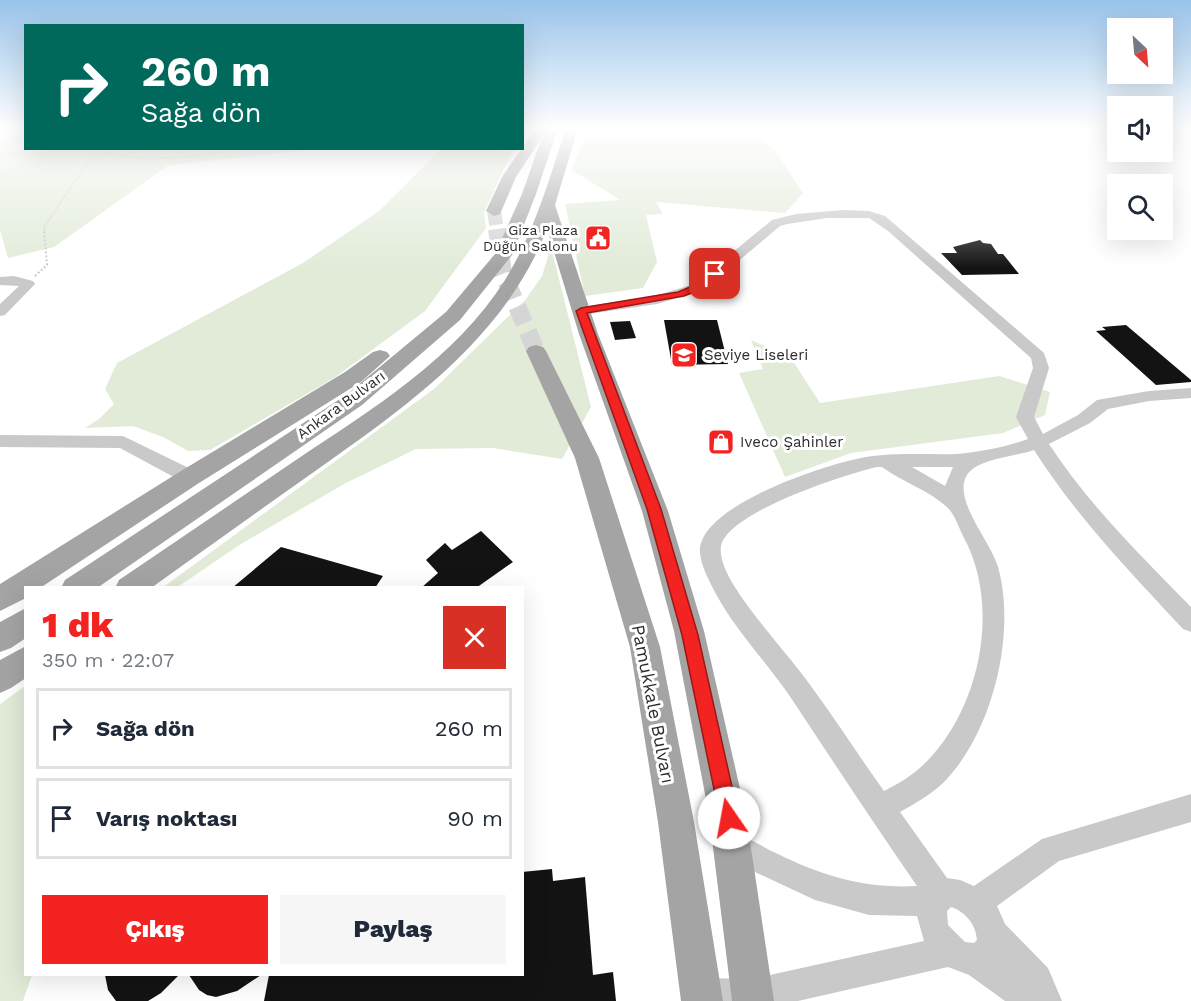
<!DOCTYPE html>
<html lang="tr">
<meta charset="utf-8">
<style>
body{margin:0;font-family:"Work Sans",sans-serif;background:#f6f6f7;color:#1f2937;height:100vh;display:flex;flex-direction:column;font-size:22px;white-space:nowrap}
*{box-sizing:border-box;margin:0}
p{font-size:20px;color:#747a83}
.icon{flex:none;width:33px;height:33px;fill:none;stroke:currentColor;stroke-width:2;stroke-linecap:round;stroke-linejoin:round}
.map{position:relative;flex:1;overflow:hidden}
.drawer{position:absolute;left:24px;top:586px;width:500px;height:390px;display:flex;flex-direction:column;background:#fff;border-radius:0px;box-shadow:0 6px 24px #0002}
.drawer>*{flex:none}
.hud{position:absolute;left:24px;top:24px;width:500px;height:126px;border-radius:0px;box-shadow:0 6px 24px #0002;background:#00695c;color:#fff;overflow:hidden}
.needle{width:39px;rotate:154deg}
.controls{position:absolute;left:1107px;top:18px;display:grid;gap:12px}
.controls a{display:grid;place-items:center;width:66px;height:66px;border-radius:0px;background:#fff;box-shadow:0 6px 24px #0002;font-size:30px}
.pin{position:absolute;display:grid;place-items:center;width:51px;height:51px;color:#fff;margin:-26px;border-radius:12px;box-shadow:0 3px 9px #0006}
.me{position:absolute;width:66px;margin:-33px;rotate:348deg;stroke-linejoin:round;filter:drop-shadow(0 0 4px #0008)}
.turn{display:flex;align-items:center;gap:21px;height:126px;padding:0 18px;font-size:27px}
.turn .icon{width:78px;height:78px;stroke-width:2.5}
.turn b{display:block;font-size:42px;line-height:51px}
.round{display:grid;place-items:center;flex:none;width:63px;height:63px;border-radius:0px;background:#f6f6f7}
.overview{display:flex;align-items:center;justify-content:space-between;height:102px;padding:0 18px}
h1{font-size:36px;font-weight:800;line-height:45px;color:#f22320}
.action{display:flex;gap:12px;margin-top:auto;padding:12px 18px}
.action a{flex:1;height:69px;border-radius:0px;background:#f22320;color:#fff;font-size:24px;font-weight:800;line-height:69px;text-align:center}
.action a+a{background:#f6f6f7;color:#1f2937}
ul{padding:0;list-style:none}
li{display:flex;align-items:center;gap:18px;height:81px;margin:0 12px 9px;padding:0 6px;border:3px solid #e0e1e3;border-radius:0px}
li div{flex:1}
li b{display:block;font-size:22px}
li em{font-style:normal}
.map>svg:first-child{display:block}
.green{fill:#e1ebd8}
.building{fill:#131313}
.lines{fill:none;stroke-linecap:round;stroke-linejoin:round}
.major-tunnel-far1{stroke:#d5d5d5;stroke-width:14;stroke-dasharray:14 8;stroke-linecap:butt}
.major-tunnel{stroke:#d5d5d5;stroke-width:18;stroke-dasharray:18 9;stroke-linecap:butt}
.path-far1{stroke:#c9c9c9;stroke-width:1.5;stroke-dasharray:1.5 1.5;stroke-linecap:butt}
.path{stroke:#c9c9c9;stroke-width:2;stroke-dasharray:2 2;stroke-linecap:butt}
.minor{fill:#c9c9c9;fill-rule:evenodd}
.major{fill:#a4a4a4;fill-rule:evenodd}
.route{fill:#f22320;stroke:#9d1715;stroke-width:1.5}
.labels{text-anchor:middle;stroke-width:6;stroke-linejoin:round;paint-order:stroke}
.far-poi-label{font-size:14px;fill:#2c2c2c;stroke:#fff;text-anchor:end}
.poi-label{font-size:15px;fill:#2c2c2c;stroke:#fff;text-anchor:start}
.street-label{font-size:15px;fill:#2c2c2c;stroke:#fff}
.near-street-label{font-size:18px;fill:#2c2c2c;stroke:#fff}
</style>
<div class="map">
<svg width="1191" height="1001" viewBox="0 0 1191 1001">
<rect width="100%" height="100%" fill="#fff"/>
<path class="green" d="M0,128H25L26,148L318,149L169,165L54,247L8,258L0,230Z
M588,128H746L774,149L803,193L785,213L656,202L663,214L646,215L657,262L643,288L585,296L565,204L620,200L572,170Z
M442,148L515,149L506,164L484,213L486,228L425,311L334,378L210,450L188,451L163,437L133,426L85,428L99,419L114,404L105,389L117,363L303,263L379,211Z
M551,247L591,407L562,459L493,448L416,449L344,484L241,544L176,588H162L434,389L526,299L542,276Z
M751,340L791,358L820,403L999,376L1050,392L1045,415L1003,433L851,453L785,477L739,373L763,369Z
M25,686L26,975H32L23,1001H0V704Z"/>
<path class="building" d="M980,240L983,243L991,244L998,254H1003L1019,274L962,275L941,253H957L953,247Z
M664,320H717L728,364L672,365Z
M630,321L636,338L615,340L610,322Z
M1126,325L1191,380V382L1156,385L1096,331L1106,330L1102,327Z
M481,531L513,562L476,588H421L438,573L426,560L445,543L452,550Z
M281,547L334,562L383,576L375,588H232Z
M552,869L553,881L585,877L593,975L613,972L616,1001H264L269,975H522V872Z
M105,975H179L161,993L148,1001H116L108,990Z
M189,975H261L237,991L216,997L207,995L199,990Z"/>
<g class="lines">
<path class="major-tunnel-far1" d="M494,211L497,230"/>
<path class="major-tunnel" d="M497,229L503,273L536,351"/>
<path class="path-far1" d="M90,148C137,166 198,157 246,148
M0,158L26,147
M44,230V227L85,166L100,148"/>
<path class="path" d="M35,276L47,265L44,229"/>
<path class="minor" d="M843,210L869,211L885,216L1044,353L1049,368L1034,417L1043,434L1078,415L1097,400L1149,391L1191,388V398L1149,401L1108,409L1090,423L1049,444C1089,505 1140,555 1191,607V632L1183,629C1130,572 1076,516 1034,450C1015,457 972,458 965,479C956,504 991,542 998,567C1017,634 992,735 942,784C929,796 914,804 900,812L947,878L960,880L974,886L1042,839L1191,794V822L1059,861L997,906L1005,924L1048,968L1062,1001H1005L969,975L948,967L798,1001H689L686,994L691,983L702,978L752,979L924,941L917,916L869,915L815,900L738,864L722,855L718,845L722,835L732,831C748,837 762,847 778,854C822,876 867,889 917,886C875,825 834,763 793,701C770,666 735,630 716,594C709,580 696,558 701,543C713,504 811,470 848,461C884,451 920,455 957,454C980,452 1006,447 1028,439L1016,417L1033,368L1031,358L888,231L869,218H827L787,224L780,226L704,290L657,304L581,315L574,311L581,307L655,296L694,284L772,220L796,214ZM877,467H882C902,482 929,490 948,508C955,515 959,528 963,536C1002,606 980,712 922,766C911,776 898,784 884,791C858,755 835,718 808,682C785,651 753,617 733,584C727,574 719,558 721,546C728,512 846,474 877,467ZM912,467H953L945,486ZM951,907C966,912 976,925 977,940L974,943L965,942L948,925L947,911Z
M14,276L33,281L35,284L5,315L0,316V304L19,286L0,285V277Z
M0,435L123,436L197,472L199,477L197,482L190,484L183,482L120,448L0,447Z"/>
<path class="major" d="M536,128H558L536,194L512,255L460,320L362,405L97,588H61L65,580L346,395L446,312L495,254L522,194L542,137L516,177L500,214L494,216L486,211L502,177Z
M566,128H578L555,205L598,334L668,511L704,631L746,815L774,1001H732L709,815L674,631L642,511L579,334L547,229C504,340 404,408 311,474C257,512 204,550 151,588H115L119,580C178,540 237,500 296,460C371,410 456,358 505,280C534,233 549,180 566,128Z
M536,345L543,347L546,351L599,458L660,647L694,822L723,1001H681L658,822L630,647L575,458L526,351L529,347Z
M380,350L387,352L390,356L361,382L199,483L40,588H26V598L0,611V584L181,471L345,372L373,352Z
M26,608V638L11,648L0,652V622Z
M26,646V678L11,688L0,693V660Z"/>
</g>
<linearGradient id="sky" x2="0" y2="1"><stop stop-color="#99c3ea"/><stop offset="0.48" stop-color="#fff"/><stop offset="1" stop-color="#fff" stop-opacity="0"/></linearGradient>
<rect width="1191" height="268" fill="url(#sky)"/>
<path class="route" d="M715,271L720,274L719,276L702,289L684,296L587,313L661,509L698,635L739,818L736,825L729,828L723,825L720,818L682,635L647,509L576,311L581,308L678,292L695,285Z"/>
<defs>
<symbol id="civic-square" viewBox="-11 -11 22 22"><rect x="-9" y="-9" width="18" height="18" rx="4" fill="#f22320" stroke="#fff"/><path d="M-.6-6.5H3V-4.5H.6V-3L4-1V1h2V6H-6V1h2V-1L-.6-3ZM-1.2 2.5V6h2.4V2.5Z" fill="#fff"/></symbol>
<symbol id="school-square" viewBox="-11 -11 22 22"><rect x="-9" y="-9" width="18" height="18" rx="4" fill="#f22320" stroke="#fff"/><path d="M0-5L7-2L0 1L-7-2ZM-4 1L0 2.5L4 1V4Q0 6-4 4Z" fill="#fff"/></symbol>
<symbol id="shop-square" viewBox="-11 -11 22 22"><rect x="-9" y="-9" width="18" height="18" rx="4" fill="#f22320" stroke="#fff"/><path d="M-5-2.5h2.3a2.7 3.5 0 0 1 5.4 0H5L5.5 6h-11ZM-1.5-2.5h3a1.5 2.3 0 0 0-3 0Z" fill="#fff"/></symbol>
</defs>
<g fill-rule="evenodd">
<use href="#civic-square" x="583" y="223" width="30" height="30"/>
<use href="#school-square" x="669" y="340" width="30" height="30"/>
<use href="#shop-square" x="706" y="427" width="30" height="30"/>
</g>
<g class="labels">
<g class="far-poi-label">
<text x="578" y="235">Giza Plaza<tspan x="578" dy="16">Düğün Salonu</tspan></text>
</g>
<g class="poi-label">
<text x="704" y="360">Seviye Liseleri</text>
<text x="740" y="447">Iveco Şahinler</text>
</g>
<g class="street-label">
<text transform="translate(341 405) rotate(-36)" y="5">Ankara Bulvarı</text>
</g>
<g class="near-street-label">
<text transform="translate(653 704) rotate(79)" y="6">Pamukkale Bulvarı</text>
</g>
</g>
</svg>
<div class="controls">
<a><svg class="needle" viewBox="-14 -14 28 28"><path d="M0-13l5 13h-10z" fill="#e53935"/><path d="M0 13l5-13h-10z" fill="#747a83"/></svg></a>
<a><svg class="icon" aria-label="sound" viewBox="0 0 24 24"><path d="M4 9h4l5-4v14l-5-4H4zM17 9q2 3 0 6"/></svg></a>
<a><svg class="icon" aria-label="search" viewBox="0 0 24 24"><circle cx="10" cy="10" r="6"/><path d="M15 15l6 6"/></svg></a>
</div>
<div class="pin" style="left:715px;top:274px;background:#d93025"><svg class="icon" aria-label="arrive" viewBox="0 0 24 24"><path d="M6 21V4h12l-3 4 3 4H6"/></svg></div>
<svg class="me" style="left:729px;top:818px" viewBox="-20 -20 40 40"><circle r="19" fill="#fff"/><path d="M0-13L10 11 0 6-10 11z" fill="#f22320"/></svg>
<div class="hud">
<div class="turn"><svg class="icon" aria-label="right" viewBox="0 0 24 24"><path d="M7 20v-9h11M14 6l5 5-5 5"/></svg><div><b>260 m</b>Sağa dön</div></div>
</div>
<section class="drawer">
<div class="overview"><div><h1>1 dk</h1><p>350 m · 22:07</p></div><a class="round" style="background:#d93025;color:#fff"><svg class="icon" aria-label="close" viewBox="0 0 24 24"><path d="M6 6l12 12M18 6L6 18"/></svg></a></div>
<ul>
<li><svg class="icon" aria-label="right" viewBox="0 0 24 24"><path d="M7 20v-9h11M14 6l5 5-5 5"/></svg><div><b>Sağa dön</b></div><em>260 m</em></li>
<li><svg class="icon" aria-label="arrive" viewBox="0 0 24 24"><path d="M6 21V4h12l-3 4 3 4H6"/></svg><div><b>Varış noktası</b></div><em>90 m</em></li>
</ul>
<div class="action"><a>Çıkış</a><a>Paylaş</a></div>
</section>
</div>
